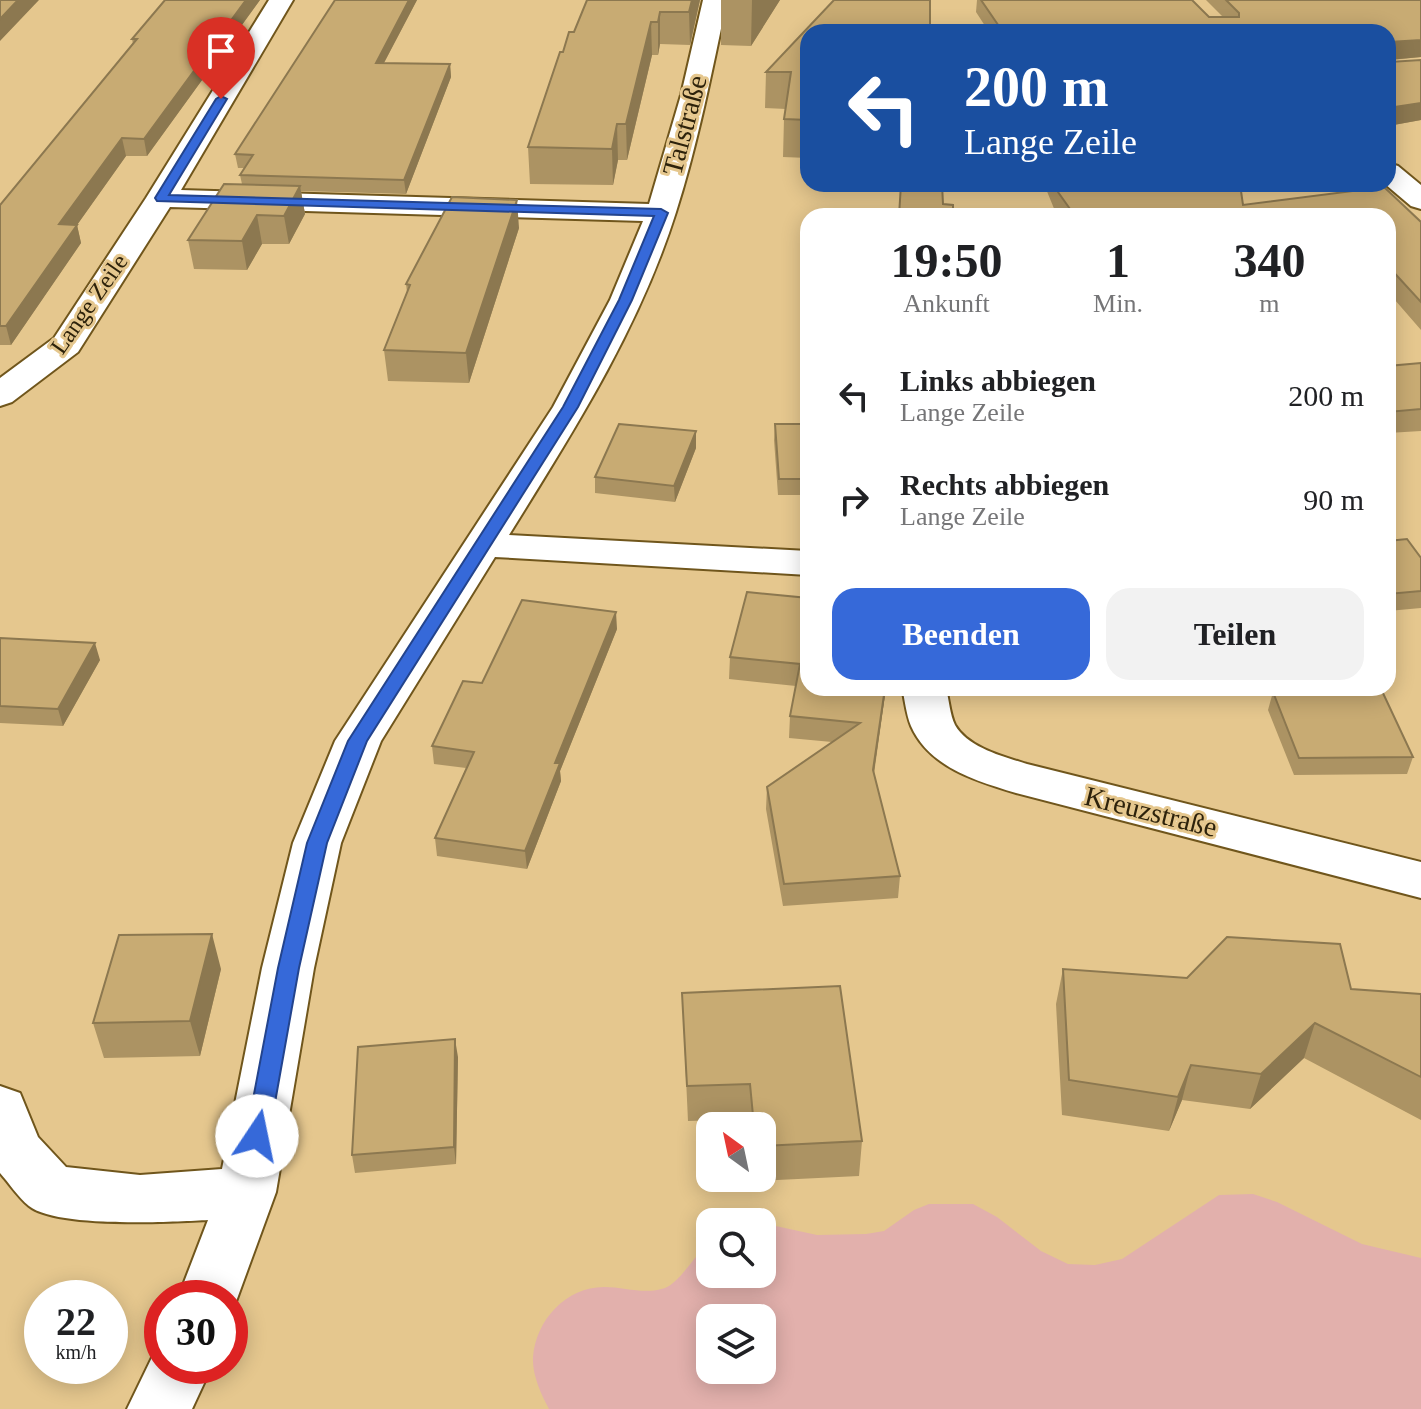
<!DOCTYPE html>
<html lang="de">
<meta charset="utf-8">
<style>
body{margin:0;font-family:Georgia,serif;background:#f2f2f2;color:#202124;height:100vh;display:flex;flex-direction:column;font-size:30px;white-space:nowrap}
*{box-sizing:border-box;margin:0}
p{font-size:26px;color:#757577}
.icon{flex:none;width:44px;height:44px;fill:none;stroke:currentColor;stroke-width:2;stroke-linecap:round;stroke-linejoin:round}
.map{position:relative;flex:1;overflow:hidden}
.drawer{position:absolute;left:800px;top:208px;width:596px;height:488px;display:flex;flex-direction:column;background:#fff;border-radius:24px;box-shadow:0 4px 20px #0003}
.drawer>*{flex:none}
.top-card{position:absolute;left:800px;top:24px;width:596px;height:168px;border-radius:24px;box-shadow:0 4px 20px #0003;background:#1a4fa0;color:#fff;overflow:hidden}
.needle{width:52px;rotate:327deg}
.controls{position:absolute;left:696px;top:1112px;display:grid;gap:16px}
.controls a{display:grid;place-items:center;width:80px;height:80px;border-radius:16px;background:#fff;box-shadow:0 4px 20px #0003;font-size:40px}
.speed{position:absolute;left:24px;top:1280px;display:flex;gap:16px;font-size:40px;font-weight:700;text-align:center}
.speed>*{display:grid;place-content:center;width:104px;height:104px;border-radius:50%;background:#fff;box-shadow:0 4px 20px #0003;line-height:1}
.speed small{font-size:20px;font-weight:400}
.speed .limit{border:12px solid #d22;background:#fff;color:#111}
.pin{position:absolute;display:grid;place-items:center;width:68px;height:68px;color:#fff;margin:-82px -34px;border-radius:50% 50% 50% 0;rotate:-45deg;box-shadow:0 0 8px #0007}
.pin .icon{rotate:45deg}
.me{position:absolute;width:88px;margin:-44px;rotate:11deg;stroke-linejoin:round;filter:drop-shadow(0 0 6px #0008)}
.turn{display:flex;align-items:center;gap:28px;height:168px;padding:0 32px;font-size:36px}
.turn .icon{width:104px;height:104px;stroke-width:2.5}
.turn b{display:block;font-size:56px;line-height:68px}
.eta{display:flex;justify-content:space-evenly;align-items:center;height:136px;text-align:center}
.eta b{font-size:48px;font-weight:600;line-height:56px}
.button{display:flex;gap:16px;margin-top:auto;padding:16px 32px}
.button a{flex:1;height:92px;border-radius:24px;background:#3669d9;color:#fff;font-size:32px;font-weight:600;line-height:92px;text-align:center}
.button a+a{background:#f2f2f2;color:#202124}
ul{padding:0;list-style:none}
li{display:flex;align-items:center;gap:24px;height:104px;padding:0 32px}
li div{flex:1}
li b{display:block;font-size:30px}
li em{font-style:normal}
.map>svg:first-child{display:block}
.green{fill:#e2b0ac;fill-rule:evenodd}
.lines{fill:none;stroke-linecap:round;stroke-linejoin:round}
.minor-casing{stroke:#70561c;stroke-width:4}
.minor{fill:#fff;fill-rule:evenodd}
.wall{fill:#ac9363}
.shaded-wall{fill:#8c7850}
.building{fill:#c8ab73;stroke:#8c7850;stroke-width:2}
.route{fill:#3669d9;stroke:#23448d;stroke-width:2}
.labels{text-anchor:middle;stroke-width:6;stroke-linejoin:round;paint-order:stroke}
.far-street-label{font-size:24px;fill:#2d220b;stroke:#e5c78e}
.street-label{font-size:28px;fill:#2d220b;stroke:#e5c78e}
</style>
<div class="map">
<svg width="1421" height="1409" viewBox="0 0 1421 1409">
<rect width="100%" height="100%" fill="#e5c78e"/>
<path class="green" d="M1253,1194L1277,1202L1362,1244L1421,1258V1409H549C541,1394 532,1375 533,1357C536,1320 566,1287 604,1287C625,1287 645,1295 665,1288C680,1282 695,1255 710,1241V1274H762V1223L817,1235L866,1234L884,1231L914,1210L929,1204H973L997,1217L1041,1251L1068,1264L1095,1265L1122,1259L1219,1195ZM710,1318H762V1370H710Z"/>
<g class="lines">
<defs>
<path id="minor" d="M269,0H293L181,190L649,204L681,95L703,0H727C712,71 698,143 676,212C639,329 573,432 509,535L808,551V575L495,557L381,741L341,843L314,968L276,1192L230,1318V1298H178L208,1220C172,1222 56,1228 29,1206C18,1197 9,1183 0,1173V1086L20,1093L38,1137L66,1167L140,1175L222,1169L262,968L293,843L335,741L553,407L610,300L643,221L170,207L78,352L12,402L0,406V378L54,338L146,198Z
M1388,163L1398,166L1421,185V209L1411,206L1385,184H1388Z
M902,688H946C949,700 950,715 955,725C968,748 1005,757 1027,764L1421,862V898L1016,793C976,781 929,767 911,726C906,714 905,700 902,688Z
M162,1344V1366H212L192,1409H127L158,1345Z"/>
</defs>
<use href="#minor" class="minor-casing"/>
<use href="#minor" class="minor"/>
</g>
<path class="wall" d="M165,0H260L147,156H126L77,225L81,243L11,345H0V205L133,44L132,39Z
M335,0H417L384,63L450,64L451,77L406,194L301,191L305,214L289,244H262L247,270L194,269L188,240L242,184L240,175L244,168H238L235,154Z
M700,0L690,45L660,44L658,55H652L627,160H618L613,185L530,184L528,147L563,52L574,32Z
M721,0H780L751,46L721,45Z
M977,0H1192L1209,17H1223L1206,0H1421V57L1390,60V62L1421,60V120L1388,126V32H989L976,12Z
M808,32V158L783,157L784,119L786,109L765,108L766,72Z
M1044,184H1240L1243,205L1384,187L1421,222V330L1388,292V216H1058L1055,211Z
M519,228L469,383L388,381L384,350L407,292L406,284Z
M1421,363V431L1388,433V366Z
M775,424H808V495H778L774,440Z
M696,431V448L675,502L595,493V477Z
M1388,541L1421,558V608L1388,611Z
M808,598V688H886L874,774L900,876L898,898L783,906L766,809L767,787L832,742L789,738L790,716L796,686L729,679L730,657Z
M617,629L560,771L561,781L527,869L437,856L435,838L466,768L434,764L432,746L482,683Z
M0,638L100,660L63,726L0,723Z
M1273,692L1413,757L1407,774L1294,775L1268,710Z
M221,969L200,1056L104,1058L93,1023Z
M1063,969L1421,994V1120L1304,1058L1250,1109L1182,1100L1169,1131L1062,1115L1056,1004Z
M682,993L862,1141L859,1176L755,1181V1178H762V1126H750V1119L688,1121Z
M458,1057L456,1164L355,1173L352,1155Z"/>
<path class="shaded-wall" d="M18,0H39L0,41V19Z
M246,0H260L147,156L144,139Z
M409,0H417L377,76L376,63Z
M692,0H700L690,45L689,12Z
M752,0H780L751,46Z
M660,12V44L658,55V22Z
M651,22L652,55L627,160L626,124Z
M1421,40V57L1388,60L1390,42Z
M450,64L451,77L406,194L404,180Z
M1421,103V120L1388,126V108Z
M617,124L618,160L613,185L612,149Z
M122,138L126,156L77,225L81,243L11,345L6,326L59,224Z
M300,186L305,214L289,244L284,216Z
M517,200L519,228L469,383L466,353Z
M257,215L262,244L247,270L242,241Z
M696,431V448L675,502L674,486Z
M616,612L617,629L560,771L561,781L527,869L525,851L555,763Z
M95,643L100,660L63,726L58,709Z
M885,688H886L871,792L873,770Z
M212,934L221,969L200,1056L190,1021Z
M1315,1023L1304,1058L1250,1109L1261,1074Z
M455,1039L458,1057L456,1164L454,1147Z
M1191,1065L1182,1100L1169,1131L1178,1097Z"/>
<path class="building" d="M0,0H18L0,19Z
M165,0H246L144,139L122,138L59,224L77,225L6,326H0V205L137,39H132Z
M335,0H409L376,63L450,64L404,180L240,175L253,155L235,154Z
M587,0H692L689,12H660L658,22H651L626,124H617L612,149L528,147L560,52H563L569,32H574Z
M834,0H930V32H808V120L784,119L791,72H766Z
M981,0H1192L1209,17H1239V13L1226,0H1421V40L1390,42V62L1421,60V103L1388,108V32H1003Z
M224,184L300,186L284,216L257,215L242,241L188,240Z
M901,184H942L943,204L953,205V216H899Z
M1055,184H1240L1243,205L1384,187L1421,222V302L1388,266V216H1075L1058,192Z
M452,197L517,200L466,353L384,350L410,285L406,284Z
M1421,363V409L1388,412V366Z
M619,424L696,431L674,486L595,477Z
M775,424H808V479H779Z
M1407,539L1421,558V591L1388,594V541Z
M747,592L808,598V688H885L873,770L900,876L784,884L767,787L860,723L790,716L800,664L730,657Z
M522,600L616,612L555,763H560L525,851L435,838L474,752L432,746L463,681L482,683Z
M0,638L95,643L58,709L0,706Z
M1382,691L1413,757L1299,758L1273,692Z
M212,934L190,1021L93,1023L119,935Z
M1227,937L1340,944L1351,989L1421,994V1077L1315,1023L1261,1074L1191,1065L1178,1097L1069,1080L1063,969L1187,978Z
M840,986L862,1141L762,1146V1126H754L750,1084L687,1086L682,993Z
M455,1039L454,1147L352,1155L358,1047Z"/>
<path class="route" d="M221,96L227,99L169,195L661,209L668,213L632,300L578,407L367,741L327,843L299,968L269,1136L265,1142L257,1145L249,1142L246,1136L278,968L307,843L348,741L563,407L619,300L654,216L157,201L155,198L216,99Z"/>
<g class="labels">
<g class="far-street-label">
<text transform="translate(89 304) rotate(-55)" y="8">Lange Zeile</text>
</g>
<g class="street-label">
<text transform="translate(684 125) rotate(-75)" y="10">Talstraße</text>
<text transform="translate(1151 811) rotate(14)" y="10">Kreuzstraße</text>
</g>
</g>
</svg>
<div class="controls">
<a><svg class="needle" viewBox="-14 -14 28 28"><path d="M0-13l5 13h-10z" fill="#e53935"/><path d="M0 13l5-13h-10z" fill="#757577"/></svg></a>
<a><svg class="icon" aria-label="search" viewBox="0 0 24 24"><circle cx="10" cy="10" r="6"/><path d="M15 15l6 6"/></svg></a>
<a><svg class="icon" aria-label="layers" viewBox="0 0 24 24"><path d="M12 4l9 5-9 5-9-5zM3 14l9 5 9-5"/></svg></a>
</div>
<div class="speed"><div>22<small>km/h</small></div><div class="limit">30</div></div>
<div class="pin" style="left:221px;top:99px;background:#d93025"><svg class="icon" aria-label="arrive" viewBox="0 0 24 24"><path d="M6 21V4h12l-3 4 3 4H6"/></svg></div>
<svg class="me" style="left:257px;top:1136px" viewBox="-20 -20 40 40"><circle r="19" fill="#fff"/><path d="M0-13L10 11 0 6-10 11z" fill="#3669d9"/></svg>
<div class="top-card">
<div class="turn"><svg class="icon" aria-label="left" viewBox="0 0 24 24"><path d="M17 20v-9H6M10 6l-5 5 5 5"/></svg><div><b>200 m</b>Lange Zeile</div></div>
</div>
<section class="drawer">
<div class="eta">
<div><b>19:50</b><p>Ankunft</p></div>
<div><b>1</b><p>Min.</p></div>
<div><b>340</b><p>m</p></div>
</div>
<ul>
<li><svg class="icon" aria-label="left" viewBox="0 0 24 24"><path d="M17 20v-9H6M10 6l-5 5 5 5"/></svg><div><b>Links abbiegen</b><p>Lange Zeile</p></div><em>200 m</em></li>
<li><svg class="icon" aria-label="right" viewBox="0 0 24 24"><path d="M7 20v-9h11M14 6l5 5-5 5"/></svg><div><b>Rechts abbiegen</b><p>Lange Zeile</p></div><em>90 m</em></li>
</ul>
<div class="button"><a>Beenden</a><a>Teilen</a></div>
</section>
</div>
